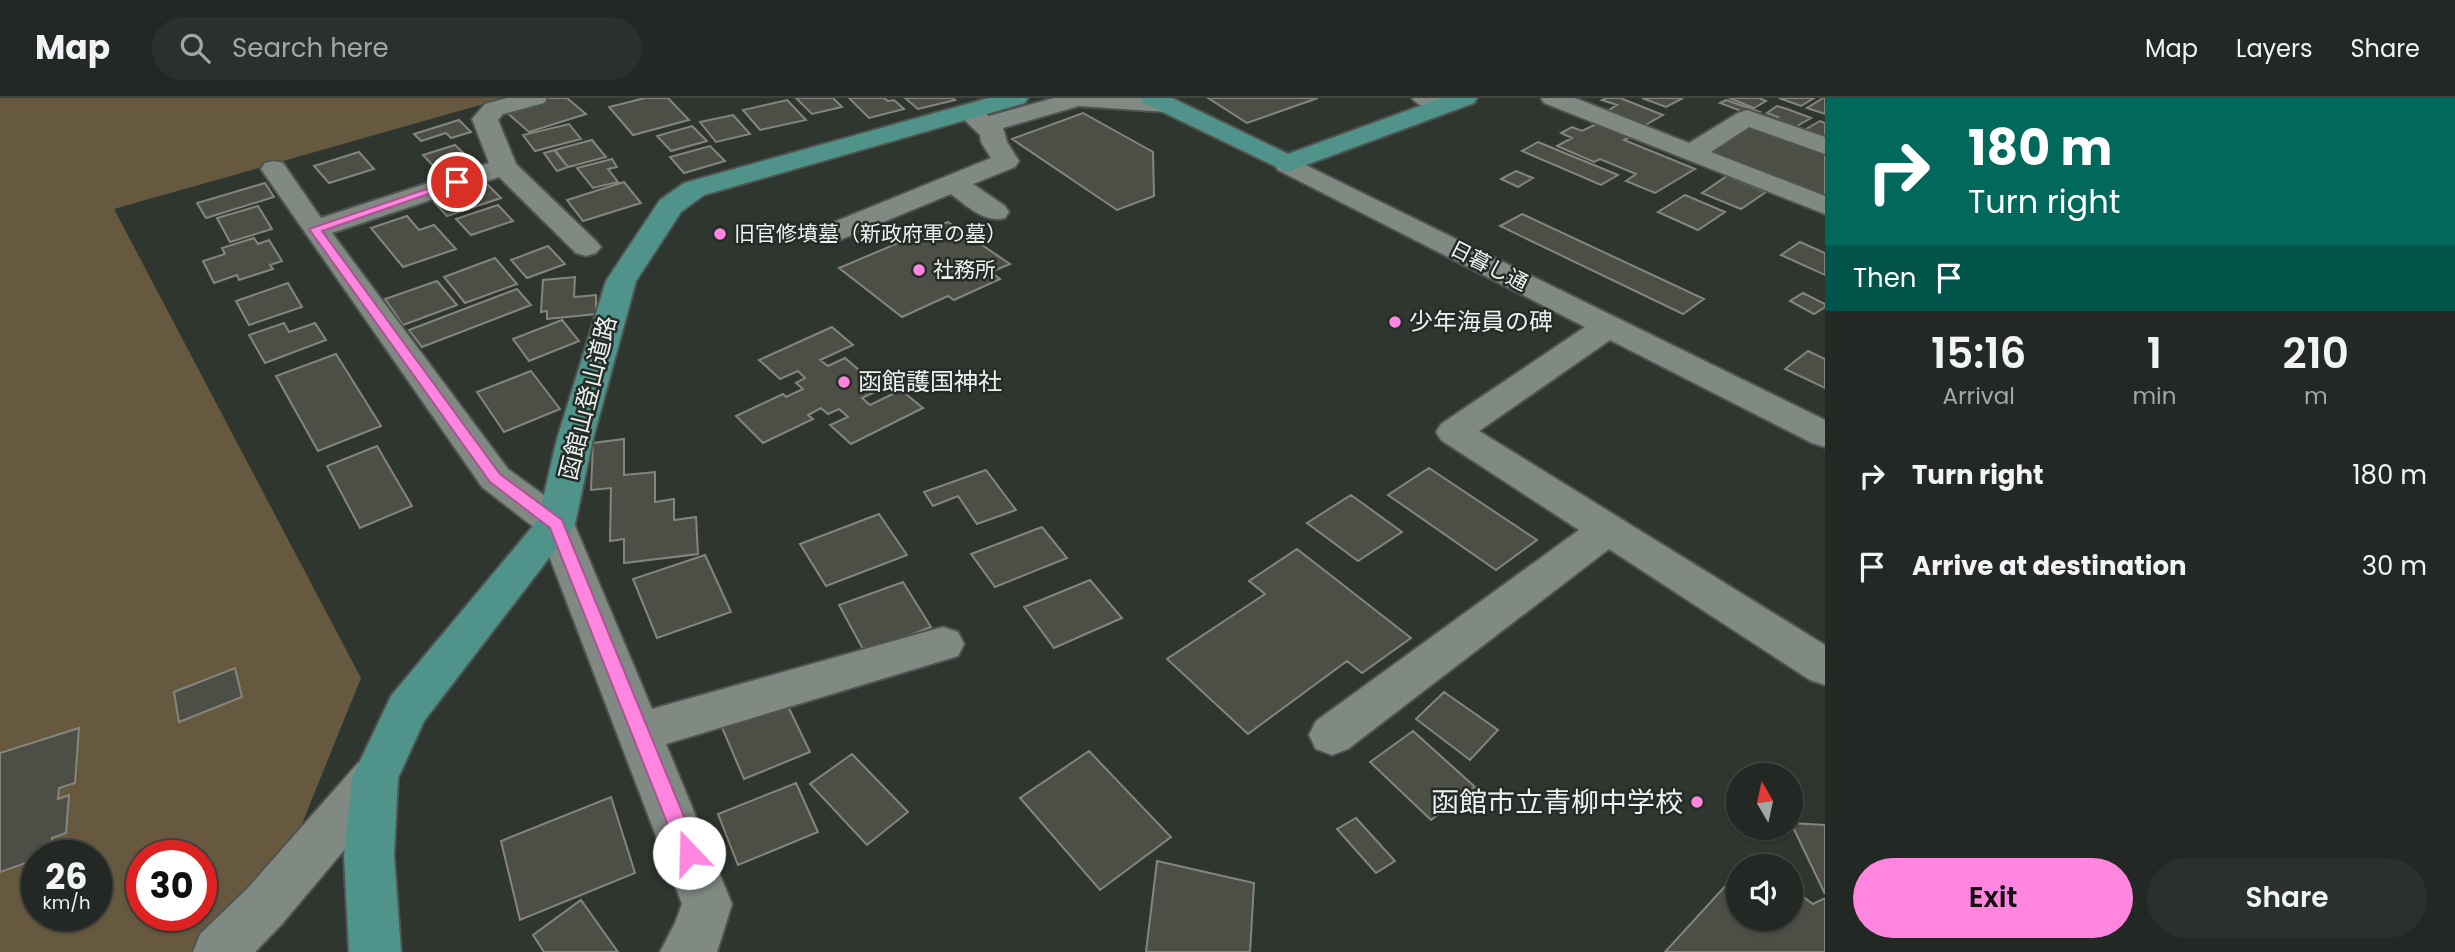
<!DOCTYPE html>
<meta charset="utf-8">
<style>
body{margin:0;font-family:Poppins,"Noto Sans JP",sans-serif;background:#2b302c;color:#f1f3f6;height:100vh;display:flex;flex-direction:column;font-size:26px;white-space:nowrap}
*{box-sizing:border-box;margin:0}
p{font-size:23px;color:#a3a6a6}
.icon{flex:none;width:38px;height:38px;fill:none;stroke:currentColor;stroke-width:2;stroke-linecap:round;stroke-linejoin:round}
.map{position:relative;flex:1;overflow:hidden}
.drawer{display:flex;flex-direction:column;background:#232824;width:630px}
.drawer>*{flex:none}
.banner{background:#00695c;color:#fff;overflow:hidden}
.needle{width:46px;rotate:351deg}
.fabs{position:absolute;left:1726px;top:665px;display:grid;gap:14px}
.fabs a{display:grid;place-items:center;width:77px;height:77px;border-radius:50%;background:#232824;box-shadow:0 2px 5px #0004,0 0 0 2px #404441;font-size:35px}
.speed{position:absolute;left:21px;top:742px;display:flex;gap:14px;font-size:35px;font-weight:700;text-align:center}
.speed>*{display:grid;place-content:center;width:91px;height:91px;border-radius:50%;background:#232824;box-shadow:0 2px 5px #0004,0 0 0 2px #404441;line-height:1}
.speed small{font-size:18px;font-weight:400}
.speed .limit{border:10px solid #d22;background:#fff;color:#111}
.pin{position:absolute;display:grid;place-items:center;width:60px;height:60px;color:#fff;margin:-30px;border:4px solid #fff;border-radius:50%;box-shadow:0 2px 7px #0007}
.me{position:absolute;width:77px;margin:-38px;rotate:339deg;stroke-linejoin:round;filter:drop-shadow(0 0 5px #0008)}
.turn{display:flex;align-items:center;gap:24px;height:147px;padding:0 28px;font-size:32px}
.turn .icon{width:91px;height:91px;stroke-width:2.5}
.turn b{display:block;font-size:49px;line-height:60px}
.then{display:flex;align-items:center;height:66px;padding:0 28px;background:#0003;gap:14px;font-size:26px}
.eta{display:flex;justify-content:space-evenly;align-items:center;height:119px;text-align:center}
.eta b{font-size:42px;font-weight:600;line-height:49px}
.cta{display:flex;gap:14px;margin-top:auto;padding:14px 28px}
.cta a{flex:1;height:80px;border-radius:42px;background:#ff85df;color:#111;font-size:28px;font-weight:600;line-height:80px;text-align:center}
.cta a+a{background:#2b302c;color:#f1f3f6}
ul{padding:0;list-style:none}
li{display:flex;align-items:center;gap:21px;height:91px;padding:0 28px}
li div{flex:1}
li b{display:block;font-size:26px}
li em{font-style:normal}
header{display:flex;align-items:center;gap:42px;box-sizing:border-box;height:98px;padding:0 35px;background:#232824;border-bottom:2px solid #404441}
header strong{font-size:33px}
nav{display:flex;gap:38px;margin-inline-start:auto;font-size:24px}
.search{width:490px;height:63px;background:#2b302c;display:flex;align-items:center;gap:18px;box-sizing:border-box;padding:0 24px;border-radius:38px;color:#a3a6a6;font-size:26px}
main{display:flex;flex:1;min-height:0}
.map>svg:first-child{display:block}
.green{fill:#67593f;fill-rule:evenodd}
.building{fill:#4d4f47;stroke:#84867d;stroke-width:2}
.lines{fill:none;stroke-linecap:round;stroke-linejoin:round}
.minor-casing{stroke:#4f5450;stroke-width:4}
.major-casing{stroke:#4f5450;stroke-width:4}
.minor{fill:#818983;fill-rule:evenodd}
.major{fill:#4f938b;fill-rule:evenodd}
.route{fill:#ff85df;stroke:#a65691;stroke-width:2}
.poi-dot{fill:#ff85df;stroke:#252c27;stroke-width:2.5}
.labels{text-anchor:middle;stroke-width:5;stroke-linejoin:round;paint-order:stroke}
.far-poi-label{font-size:21px;fill:#eef2ef;stroke:#252c27;text-anchor:start}
.far-street-label{font-size:21px;fill:#eef2ef;stroke:#252c27}
.poi-label{font-size:24px;fill:#eef2ef;stroke:#252c27;text-anchor:start}
.street-label{font-size:24px;fill:#eef2ef;stroke:#252c27}
.near-poi-label{font-size:28px;fill:#eef2ef;stroke:#252c27;text-anchor:end}
</style>
<header>
<strong>Map</strong>
<div class="search"><svg class="icon" aria-label="search" viewBox="0 0 24 24"><circle cx="10" cy="10" r="6"/><path d="M15 15l6 6"/></svg>Search here</div>
<nav><a>Map</a><a>Layers</a><a>Share</a></nav>
</header>
<main>
<div class="map">
<svg width="1825" height="854" viewBox="0 0 1825 854">
<rect width="100%" height="100%" fill="#2f3630"/>
<path class="green" d="M0,0H505L114,111L361,580L250,854H0ZM37,758H96V817H37ZM142,758H201V817H142Z"/>
<path class="building" d="M548,0H567L586,16L529,34L505,13Z
M645,0H668L689,22L633,37L609,9Z
M796,0H833L842,9L812,16Z
M849,0H884L888,3L894,2L904,11L869,20Z
M905,0H952L955,2L918,11Z
M1208,0H1318L1247,25Z
M1606,0H1620L1663,17L1640,30L1604,15L1617,7L1602,2Z
M1642,0H1683L1666,9Z
M1729,0H1759L1766,3L1754,10Z
M1779,0H1814L1801,8Z
M1823,0H1825V16L1807,10Z
M787,2L806,22L760,32L743,12Z
M1726,2L1760,14L1754,18L1720,5Z
M1777,8L1790,12L1811,20L1792,31L1770,23L1778,19L1767,15Z
M1083,15L1153,54L1154,98L1117,112L1012,41Z
M733,17L750,36L716,44L700,24Z
M459,22L471,34L451,40L446,35L421,43L414,36Z
M1820,23L1825,25V45L1799,35Z
M569,26L581,41L535,53L523,37Z
M1596,26L1630,39L1624,42L1695,71L1655,95L1626,83L1636,76L1600,61L1594,64L1557,48L1572,40L1561,35L1572,29L1582,33Z
M1751,27L1825,53V102L1707,56Z
M692,28L707,43L671,53L657,38Z
M592,42L606,59L568,69L554,52Z
M1538,44L1618,77L1601,87L1522,53Z
M455,47L475,66L442,77L423,57Z
M710,48L725,63L684,75L670,59Z
M555,52L568,69L557,73L544,55Z
M359,54L374,71L329,85L314,68Z
M612,61L617,69L608,71L618,84L593,90L577,70Z
M1516,73L1533,80L1518,89L1501,81Z
M1727,78L1766,94L1741,111L1702,95Z
M485,84L501,100L447,118L432,102Z
M624,84L641,105L583,123L567,102Z
M265,85L274,99L206,120L197,105Z
M1685,97L1725,114L1698,132L1658,114Z
M498,107L513,123L471,137L456,121Z
M258,108L272,131L230,144L217,120Z
M1522,116L1704,201L1683,216L1500,128Z
M407,118L419,132L434,127L456,151L403,169L371,130Z
M948,124L1010,166L991,174L1000,181L954,202L948,198L902,219L839,170Z
M254,140L258,146L269,142L282,163L270,167L273,171L239,182L237,177L214,185L203,163L225,156L222,150Z
M1800,144L1825,155V177L1781,157Z
M548,148L565,166L527,180L511,162Z
M495,160L517,186L465,205L444,179Z
M575,179L574,199L596,197V216L547,221V213L541,214L543,182Z
M437,183L457,207L403,227L385,201Z
M288,185L302,209L249,227L236,203Z
M517,191L531,207L422,249L409,232Z
M1803,195L1825,206V209L1814,216L1790,203Z
M562,222L579,243L529,263L513,241Z
M284,225L289,234L315,225L326,242L265,265L249,237Z
M832,229L853,247L820,262L828,268L845,260L881,291L862,300L870,307L901,292L923,310L851,346L830,327L848,319L839,311L828,316L821,310L808,317L813,321L763,345L736,318L783,296L786,299L803,291L796,285L805,280L798,273L780,281L759,262Z
M1808,253L1825,261V290L1785,271Z
M336,256L381,328L318,353L276,278Z
M531,273L560,311L504,334L477,294Z
M624,341V377L655,374V404L674,401V422L696,419L698,456L624,465V441L610,443L611,390L591,392L593,345Z
M377,348L412,408L360,430L327,368Z
M1429,370L1537,442L1496,472L1388,397Z
M986,372L1016,412L977,426L958,398L933,408L924,394Z
M1351,397L1402,434L1358,463L1307,425Z
M879,416L907,457L826,488L800,446Z
M1042,429L1067,460L995,489L971,456Z
M1297,451L1411,540L1362,575L1347,563L1248,636L1167,561L1265,496L1249,483Z
M705,457L731,514L657,540L633,481Z
M1090,482L1122,520L1054,550L1024,509Z
M903,484L931,529L865,555L839,507Z
M235,570L242,599L179,624L174,594Z
M1444,594L1498,632L1470,662L1416,621Z
M785,602L810,654L744,681L721,627Z
M79,630L75,685L59,690L58,701L69,697L66,735L52,740L51,756L37,758V761L0,774V655Z
M1413,633L1475,689L1431,722L1370,664Z
M1089,653L1171,739L1100,792L1020,700Z
M852,656L908,714L867,747L810,686Z
M796,685L818,734L738,767L718,716Z
M611,699L635,775L520,822L501,743Z
M1356,720L1395,763L1376,775L1337,731Z
M1791,725L1825,727V796Z
M1157,763L1254,785L1250,854H1146Z
M1738,774V821H1790V789L1813,806L1825,800V854H1665Z
M581,802L618,854H544L533,837Z"/>
<g class="lines">
<defs>
<path id="minor" d="M507,0H547L544,5L503,16L498,22L516,66L596,143L601,149L596,155L586,158L576,155L499,79L332,135L508,371L570,416L652,611L943,529L958,534L964,546L958,558L666,646L732,806L717,854H660L675,825L682,806L540,434L482,389L261,71L265,65L274,63L283,65L321,120L489,65L472,21L485,6Z
M1054,0H1169L1176,2L1179,7L1176,12L1167,14L1079,8L1003,30L1007,44L1019,63L1015,69L973,86L1005,108L1009,114L1005,120C984,125 967,108 951,96L842,141L832,144L822,141L818,135L822,129L991,60L981,44L980,37L956,14L959,9C973,5 978,10 989,18Z
M1412,0H1448L1456,7L1453,12C1440,15 1420,11 1412,0Z
M1541,0H1575L1689,45L1738,15L1747,12L1825,39V56L1749,29L1711,54L1825,98V116L1544,5Z
M1287,58L1825,322V349L1812,345L1610,242L1479,333L1825,547V587L1810,582L1609,451L1348,651L1332,657L1316,651L1309,637L1316,623L1579,432L1441,342L1436,334L1441,326L1585,229L1278,72L1274,66L1278,60Z
M375,659L392,665L398,680L392,695L282,826L255,854H193L200,836L246,792L358,665Z"/>
<path id="major" d="M989,0H1028L1025,5L704,97L681,114L636,183L593,341L575,426L424,623L398,680L394,757L401,854H349L344,757L352,680L391,598L538,422L557,341L606,183L660,102L684,85Z
M1141,0H1172L1288,56L1442,0H1477L1474,5L1287,74L1144,5Z"/>
</defs>
<use href="#minor" class="minor-casing"/>
<use href="#major" class="major-casing"/>
<use href="#minor" class="minor"/>
<use href="#major" class="major"/>
</g>
<path class="route" d="M453,82L463,84L322,133L500,376L562,422L699,755L696,762L689,765L682,762L679,755L550,430L490,384L309,131Z"/>
<g class="poi-dot">
<circle cx="720" cy="136" r="7"/>
<circle cx="919" cy="172" r="7"/>
<circle cx="1395" cy="224" r="7"/>
<circle cx="844" cy="284" r="7"/>
<circle cx="1697" cy="704" r="7"/>
</g>
<g class="labels">
<g class="far-poi-label">
<text x="734" y="143">旧官修墳墓（新政府軍の墓）</text>
<text x="933" y="179">社務所</text>
</g>
<g class="far-street-label">
<text transform="translate(1489 168) rotate(27)" y="7">日暮し通</text>
</g>
<g class="poi-label">
<text x="1409" y="232">少年海員の碑</text>
<text x="858" y="292">函館護国神社</text>
</g>
<g class="street-label">
<text transform="translate(588 300) rotate(-76)" y="8">函館山登山道路</text>
</g>
<g class="near-poi-label">
<text x="1683" y="714">函館市立青柳中学校</text>
</g>
</g>
</svg>
<div class="fabs">
<a><svg class="needle" viewBox="-14 -14 28 28"><path d="M0-13l5 13h-10z" fill="#e53935"/><path d="M0 13l5-13h-10z" fill="#a3a6a6"/></svg></a>
<a><svg class="icon" aria-label="sound" viewBox="0 0 24 24"><path d="M4 9h4l5-4v14l-5-4H4zM17 9q2 3 0 6"/></svg></a>
</div>
<div class="speed"><div>26<small>km/h</small></div><div class="limit">30</div></div>
<div class="pin" style="left:457px;top:84px;background:#d93025"><svg class="icon" aria-label="arrive" viewBox="0 0 24 24"><path d="M6 21V4h12l-3 4 3 4H6"/></svg></div>
<svg class="me" style="left:689px;top:755px" viewBox="-20 -20 40 40"><circle r="19" fill="#fff"/><path d="M0-13L10 11 0 6-10 11z" fill="#ff85df"/></svg>
</div>
<section class="drawer">
<div class="banner">
<div class="turn"><svg class="icon" aria-label="right" viewBox="0 0 24 24"><path d="M7 20v-9h11M14 6l5 5-5 5"/></svg><div><b>180 m</b>Turn right</div></div>
<div class="then">Then<svg class="icon" aria-label="arrive" viewBox="0 0 24 24"><path d="M6 21V4h12l-3 4 3 4H6"/></svg></div>
</div>
<div class="eta">
<div><b>15:16</b><p>Arrival</p></div>
<div><b>1</b><p>min</p></div>
<div><b>210</b><p>m</p></div>
</div>
<ul>
<li><svg class="icon" aria-label="right" viewBox="0 0 24 24"><path d="M7 20v-9h11M14 6l5 5-5 5"/></svg><div><b>Turn right</b></div><em>180 m</em></li>
<li><svg class="icon" aria-label="arrive" viewBox="0 0 24 24"><path d="M6 21V4h12l-3 4 3 4H6"/></svg><div><b>Arrive at destination</b></div><em>30 m</em></li>
</ul>
<div class="cta"><a>Exit</a><a>Share</a></div>
</section>
</main>
